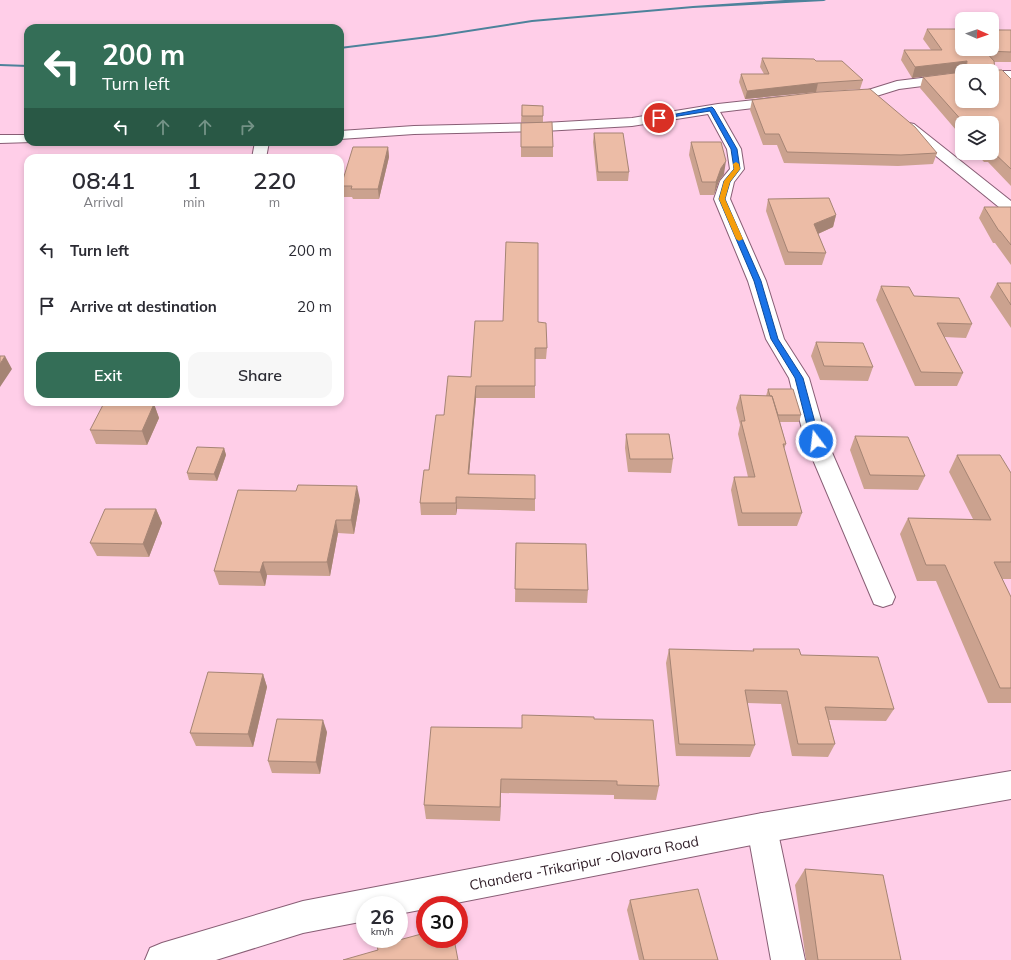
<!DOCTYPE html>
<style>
body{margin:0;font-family:Mulish,sans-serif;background:#f7f7f7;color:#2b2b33;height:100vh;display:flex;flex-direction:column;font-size:15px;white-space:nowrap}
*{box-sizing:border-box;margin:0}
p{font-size:13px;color:#7c7c81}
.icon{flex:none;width:22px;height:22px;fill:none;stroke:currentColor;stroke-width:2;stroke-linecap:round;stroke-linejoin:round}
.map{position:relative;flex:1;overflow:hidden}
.details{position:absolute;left:24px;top:154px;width:320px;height:252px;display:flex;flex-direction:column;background:#fff;border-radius:12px;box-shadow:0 2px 6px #0003}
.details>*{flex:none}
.top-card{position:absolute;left:24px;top:24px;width:320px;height:122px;border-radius:12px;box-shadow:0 2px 6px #0003;background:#346e57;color:#fff;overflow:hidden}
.needle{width:26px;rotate:92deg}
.fabs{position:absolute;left:955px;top:12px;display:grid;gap:8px}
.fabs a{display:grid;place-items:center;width:44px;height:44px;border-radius:8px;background:#fff;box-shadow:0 2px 6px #0003;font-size:20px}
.speed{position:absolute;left:356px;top:896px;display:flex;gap:8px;font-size:20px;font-weight:700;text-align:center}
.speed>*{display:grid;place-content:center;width:52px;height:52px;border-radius:50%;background:#fff;box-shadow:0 2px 6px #0003;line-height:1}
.speed small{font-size:10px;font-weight:400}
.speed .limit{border:6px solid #d22;background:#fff;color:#111}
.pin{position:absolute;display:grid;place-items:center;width:34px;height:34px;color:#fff;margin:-17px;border:2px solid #fff;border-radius:50%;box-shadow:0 1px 4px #0007}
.me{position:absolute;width:44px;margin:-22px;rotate:345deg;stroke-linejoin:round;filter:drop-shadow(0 0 3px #0008)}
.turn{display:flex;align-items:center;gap:14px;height:84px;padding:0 12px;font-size:18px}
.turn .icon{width:52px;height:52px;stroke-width:2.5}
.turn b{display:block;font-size:28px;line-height:34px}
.lanes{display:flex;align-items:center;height:38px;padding:0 12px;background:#0003;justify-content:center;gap:20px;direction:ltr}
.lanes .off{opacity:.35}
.eta{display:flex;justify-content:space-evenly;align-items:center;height:68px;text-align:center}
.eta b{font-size:24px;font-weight:600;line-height:28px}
.button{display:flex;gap:8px;margin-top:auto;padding:8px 12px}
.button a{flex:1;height:46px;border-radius:12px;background:#346e57;color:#fff;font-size:16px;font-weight:600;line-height:46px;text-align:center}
.button a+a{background:#f7f7f7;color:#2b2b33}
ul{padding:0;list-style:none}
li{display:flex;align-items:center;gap:12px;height:56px;padding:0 12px}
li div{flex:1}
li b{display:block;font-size:15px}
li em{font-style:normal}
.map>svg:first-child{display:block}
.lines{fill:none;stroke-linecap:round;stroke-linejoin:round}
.stream{fill:#4d829b;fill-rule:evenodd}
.minor-casing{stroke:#885e75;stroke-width:2}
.major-casing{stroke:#885e75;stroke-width:2}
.minor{fill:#fff;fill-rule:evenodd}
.major{fill:#fff;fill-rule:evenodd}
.wall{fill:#cba28f}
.shaded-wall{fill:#a58474}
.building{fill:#ecbca6;stroke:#a58474}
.route{fill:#1a73e8;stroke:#114b97}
.slow{fill:#f59e0b}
.labels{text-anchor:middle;stroke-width:3;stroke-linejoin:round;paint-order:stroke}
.near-street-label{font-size:14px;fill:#2e1c26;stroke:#fff}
</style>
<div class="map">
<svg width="1011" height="960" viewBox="0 0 1011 960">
<rect width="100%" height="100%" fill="#ffcee8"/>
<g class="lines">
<path class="stream" d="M785,0H826L824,1L693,8L532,22L436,37L340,49V47L436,35L532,20L693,6Z
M0,64L28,65V67L0,66Z"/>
<defs>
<path id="minor" d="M992,71H1011V79H992Z
M962,73V81L899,89L870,98L865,97L864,94L865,91L897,81Z
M781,97L786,98L788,101L786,104L720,112L741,149L744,169L734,182L730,199L766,281L784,339L809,378L827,441L895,597L892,604L883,607L874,604L871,597L805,441L789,378L766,339L748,281L714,199L720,181L730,169L727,149L708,114L632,126L544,131L414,134L340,139V131L414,126L544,123L632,118L718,104Z
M909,123L914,124L1011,201V214L1005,212L904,130L902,127L904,124Z
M0,135H28V142H33L0,143Z
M255,142H269L266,158H252Z
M762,813L773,817L777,828L805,960H771L747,828L751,817Z"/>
<path id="major" d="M1011,771V799L762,843L446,905H425V909L399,914V905H365V921L303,933L216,960H145L150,948L162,943L303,901L762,813Z"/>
</defs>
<use href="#minor" class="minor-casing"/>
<use href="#major" class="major-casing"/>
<use href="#minor" class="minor"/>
<use href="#major" class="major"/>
</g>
<path class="wall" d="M927,29L1011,30V62H994L995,70L1011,79V186L988,162H984L976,153H992V123H962V137L920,88L923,77L992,71H962L912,78L901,60L904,50H931L923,39Z
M762,58L816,61L863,80L860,89L816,92L745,99L739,82L741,74H764L760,67Z
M752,100L937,153L933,164L898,166L784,163L777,145H763L750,110Z
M522,105L543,106V122H521Z
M521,123L553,147V157H521Z
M594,133L629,172L628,181H597L593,142Z
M691,142L724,174L719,181L714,195H700L689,155Z
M388,147L389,157L379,199H353L352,197H342L341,186Z
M768,199L836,215L833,227L818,234L826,253L822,265H785L766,211Z
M984,207H1011V265L995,243H993L979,218Z
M997,283H1011V328L990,297Z
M881,286L914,296L972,324L966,338L944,337L963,373L957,386H915L876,300Z
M503,321L538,322L547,348L546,359H535V398H476L469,474L535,499V511L457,509L456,515H421L420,503L444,415L471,377Z
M816,342L873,367L868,381L820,380L811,356Z
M768,389L801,415L799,422H780L786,444L784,449L802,513L797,526H738L731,490L734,477H748L738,434L740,425L736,408L740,395L766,396Z
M154,404L159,418L147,445L96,444L90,430Z
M626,434L673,459L671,473L628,472L625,448Z
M855,436L925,476L918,490L864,489L850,450Z
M224,448L226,455L217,481L189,480L187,473Z
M957,455L1011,473V579H1002L1011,597V703H988L936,581H917L900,534L908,518L973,519L949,472Z
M360,500L354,534L338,533L330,576L267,575L265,586L219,585L214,571Z
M156,509L162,523L149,557L97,556L90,543Z
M516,543L588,590L587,603L515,602Z
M669,649L753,651V649L801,655L894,709L886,721L829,720L835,744L828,757L792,756L781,704L747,703L755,745L750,757L676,756L666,663Z
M263,674L267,687L253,747L196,746L190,733Z
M594,719L659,786L656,800L614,799V795L501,793L500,821L426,819L424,805L522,728Z
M327,732L320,774L272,773L268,761Z
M805,869L901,960H806L795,885Z
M630,900L718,960H639L627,910Z"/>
<path class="shaded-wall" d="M967,61L963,71H962V72L912,78L915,67Z
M818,83L816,92L745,99L747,91Z
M388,147L389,157L379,199L378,189Z
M726,161L724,174L719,181L714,195L716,182L721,168Z
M836,215L833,227L811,237L814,224Z
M5,356L12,369L0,387V364Z
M476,386V398L468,486V474Z
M154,404L159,418L147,445L142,431Z
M224,448L226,455L217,481L214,474Z
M357,486L360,500L354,534L351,520Z
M456,497L457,509L456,515Z
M156,509L162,523L149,557L143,544Z
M336,520L338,533L330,576L327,562Z
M263,562L267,575L265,586L260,572Z
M263,674L267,687L253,747L248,734Z
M323,720L327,732L320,774L316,762Z
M501,779V793L500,821V807Z"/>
<path class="building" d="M927,29H962V49H992V30H1011V52L985,51L994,61L995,70H1002L1011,79V169L992,151V123H964L923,77L962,72V101H992V71H966L967,61L915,67L904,50H942Z
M762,58L814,59L816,61H842L863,80L818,83L747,91L741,74H769Z
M870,89L915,127L937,153L901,155L787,152L779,134H765L752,100L819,92Z
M522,105L543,106V116H522Z
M552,122L553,147H521V123Z
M594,133H623L629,172H598Z
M691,142H721L726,161L721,168L716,182H702Z
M353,147H388L378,189H351L352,186H341Z
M829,198L836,215L814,224L826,253L788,252L768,199Z
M984,207H1011V245L1000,231H999Z
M506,242L538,243V322L546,323L547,348H535V386H476L468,474L535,475V499L456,497V503H420L424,470H429L436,415H444L448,376L471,377L475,321H503Z
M997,283H1011V305Z
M881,286L909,287L914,296L959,298L972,324L937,323L963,373L921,372Z
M816,342L863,343L873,367L824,366Z
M0,356H5L0,364Z
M768,389H793L801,415H778L772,396H770Z
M740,395L772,396L786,444H783L802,513H742L734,477H755L741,421H745Z
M104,403L154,404L142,431L90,430Z
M626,434H669L673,459H630Z
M855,436L908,437L925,476L870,475Z
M197,447L224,448L214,474L187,473Z
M957,455H1000L1011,473V562H994L1011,597V688H1000L945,565H926L908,518L991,520Z
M298,485L357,486L351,520H336L327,562H263L260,572L214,571L238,490L296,491Z
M105,509H156L143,544L90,543Z
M516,543L586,544L588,590L515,589Z
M669,649L754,651L753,649H799L801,655L878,657L894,709L825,707L835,744H798L787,691L745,690L755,745L679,744Z
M208,672L263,674L248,734L190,733Z
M522,715L594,717V719L653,720L659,786L617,785V781L501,779L500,807L424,805L431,727L522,728Z
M277,719L323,720L316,762L268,761Z
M805,869L883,875L901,960H818Z
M698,889L718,960H644L630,900Z
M425,933V939H454L458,960H343L378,950L377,946Z"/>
<path class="route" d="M712,107L714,109L737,149L740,169L730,182L725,199L761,281L778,339L803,378L820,441L819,443L816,444L811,441L795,378L771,339L754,281L719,199L724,181L734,169L731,149L710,111L659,119L656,118Z"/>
<path class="slow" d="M736,162L739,164L740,169L730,182L725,199L743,239L739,241L736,239L719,199L724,181L734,169L733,164Z"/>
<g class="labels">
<g class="near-street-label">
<text transform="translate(584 863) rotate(-11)" y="5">Chandera -Trikaripur -Olavara Road</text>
</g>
</g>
</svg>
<div class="fabs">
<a><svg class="needle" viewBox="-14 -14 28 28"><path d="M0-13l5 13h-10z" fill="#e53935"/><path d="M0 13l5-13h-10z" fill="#7c7c81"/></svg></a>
<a><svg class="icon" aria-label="search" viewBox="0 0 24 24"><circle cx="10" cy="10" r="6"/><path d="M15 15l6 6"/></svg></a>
<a><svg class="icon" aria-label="layers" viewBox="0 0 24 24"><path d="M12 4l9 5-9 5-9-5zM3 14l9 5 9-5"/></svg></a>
</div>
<div class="speed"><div>26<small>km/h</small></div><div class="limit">30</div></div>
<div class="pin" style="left:659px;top:118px;background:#d93025"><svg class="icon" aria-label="arrive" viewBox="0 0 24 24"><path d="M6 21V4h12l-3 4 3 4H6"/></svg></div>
<svg class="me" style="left:816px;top:441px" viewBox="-20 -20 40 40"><circle r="17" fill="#1a73e8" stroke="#fff" stroke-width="3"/><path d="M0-11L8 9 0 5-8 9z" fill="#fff"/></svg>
<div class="top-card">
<div class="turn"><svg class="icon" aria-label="left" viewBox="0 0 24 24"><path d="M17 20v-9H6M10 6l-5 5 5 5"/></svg><div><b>200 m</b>Turn left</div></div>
<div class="lanes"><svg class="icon" aria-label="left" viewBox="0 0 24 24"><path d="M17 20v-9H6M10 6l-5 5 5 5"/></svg><svg class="icon off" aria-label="ahead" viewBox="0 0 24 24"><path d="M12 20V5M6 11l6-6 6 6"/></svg><svg class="icon off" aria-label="ahead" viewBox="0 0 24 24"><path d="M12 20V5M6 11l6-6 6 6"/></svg><svg class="icon off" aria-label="right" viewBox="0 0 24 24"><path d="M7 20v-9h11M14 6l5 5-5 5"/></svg></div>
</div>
<section class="details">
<div class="eta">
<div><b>08:41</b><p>Arrival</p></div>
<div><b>1</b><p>min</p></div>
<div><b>220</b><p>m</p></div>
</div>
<ul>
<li><svg class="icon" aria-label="left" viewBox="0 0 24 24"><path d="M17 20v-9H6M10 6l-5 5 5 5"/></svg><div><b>Turn left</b></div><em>200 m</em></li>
<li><svg class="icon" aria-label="arrive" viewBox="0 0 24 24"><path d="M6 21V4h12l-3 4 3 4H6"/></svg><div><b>Arrive at destination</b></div><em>20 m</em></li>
</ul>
<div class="button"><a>Exit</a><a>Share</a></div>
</section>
</div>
